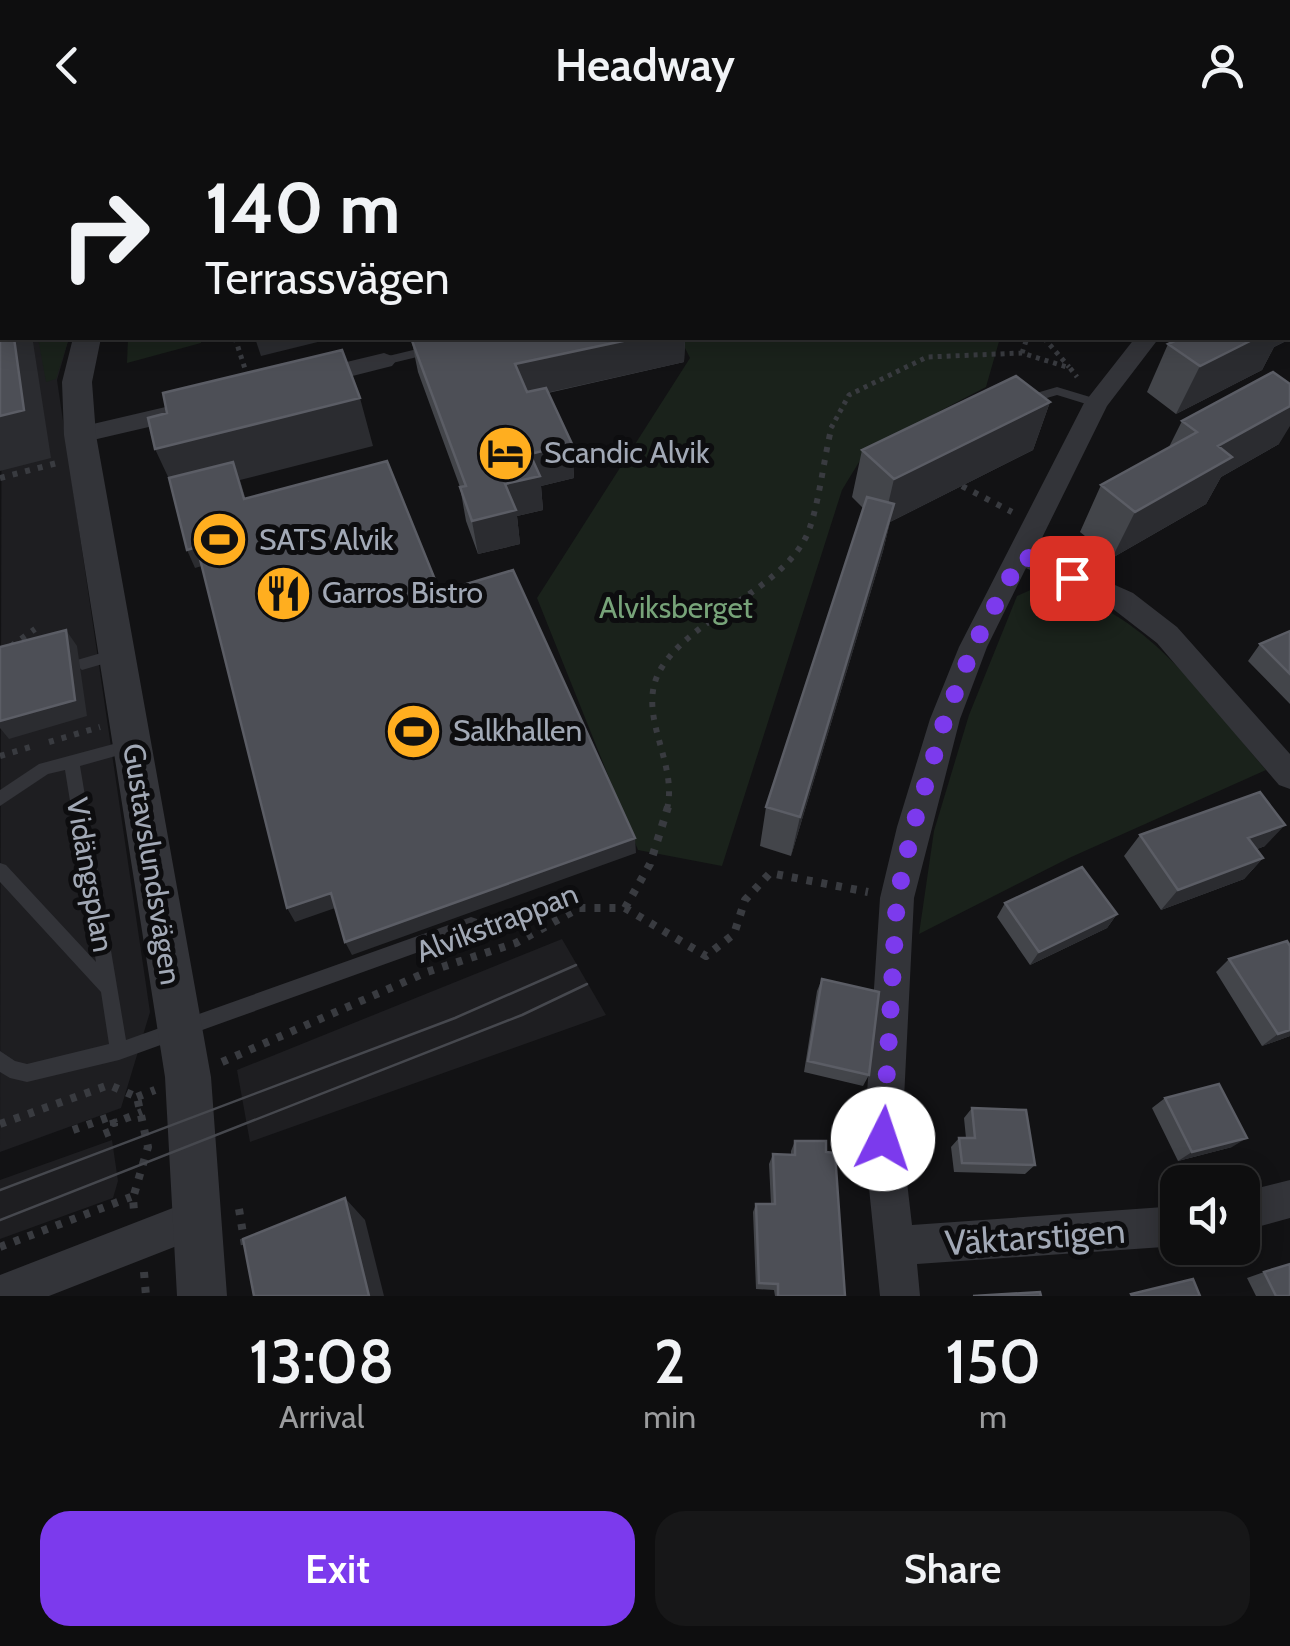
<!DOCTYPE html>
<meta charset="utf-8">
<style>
body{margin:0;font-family:Cabin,sans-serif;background:#171718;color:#f1f3f6;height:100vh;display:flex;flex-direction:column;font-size:38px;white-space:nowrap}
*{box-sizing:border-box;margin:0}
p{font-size:32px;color:#9b9c9e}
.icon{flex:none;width:55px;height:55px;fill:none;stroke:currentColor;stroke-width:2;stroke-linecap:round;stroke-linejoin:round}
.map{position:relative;height:1166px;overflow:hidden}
.details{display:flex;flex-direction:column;background:#0e0e0f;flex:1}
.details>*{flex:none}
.guide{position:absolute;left:0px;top:0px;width:1290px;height:210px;box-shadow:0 5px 25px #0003,0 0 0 2px #2e2e2f;background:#0e0e0f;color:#f1f3f6;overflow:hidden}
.fabs{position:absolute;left:1160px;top:1035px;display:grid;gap:20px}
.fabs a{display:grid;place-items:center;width:100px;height:100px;border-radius:20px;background:#0e0e0f;box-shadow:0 5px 25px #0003,0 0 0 2px #2e2e2f;font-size:50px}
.pin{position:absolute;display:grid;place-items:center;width:85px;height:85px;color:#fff;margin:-42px;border-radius:20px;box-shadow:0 5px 15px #0006}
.me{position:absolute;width:110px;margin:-55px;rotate:4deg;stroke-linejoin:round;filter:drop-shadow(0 0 8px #0008)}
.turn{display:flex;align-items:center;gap:35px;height:210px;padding:0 40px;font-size:45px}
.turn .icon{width:130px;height:130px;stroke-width:2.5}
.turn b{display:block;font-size:70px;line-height:85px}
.eta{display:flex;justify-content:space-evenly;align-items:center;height:170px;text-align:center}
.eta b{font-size:60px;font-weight:600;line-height:70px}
.button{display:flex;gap:20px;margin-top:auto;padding:20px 40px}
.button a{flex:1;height:115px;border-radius:30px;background:#7c3aed;color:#fff;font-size:40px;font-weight:600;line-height:115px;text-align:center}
.button a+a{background:#171718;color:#f1f3f6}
header{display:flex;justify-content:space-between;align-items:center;height:130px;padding:0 40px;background:#0e0e0f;font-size:45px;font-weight:600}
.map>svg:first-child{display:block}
.built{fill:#1e1e21}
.green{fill:#1a221b}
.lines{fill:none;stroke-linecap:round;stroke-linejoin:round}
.path-far2{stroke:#393b40;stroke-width:5;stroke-dasharray:4 5;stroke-linecap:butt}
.path-far1{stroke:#393b40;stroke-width:6;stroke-dasharray:5 8;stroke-linecap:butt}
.path{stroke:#393b40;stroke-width:8;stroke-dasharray:6 9;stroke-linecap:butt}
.service{fill:#333439;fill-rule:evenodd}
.minor{fill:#333439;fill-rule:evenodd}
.tertiary{fill:#333439;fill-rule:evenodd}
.tram{stroke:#46484e;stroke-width:2.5}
.wall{fill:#43454a}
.shaded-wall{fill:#2b2c30}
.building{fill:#4d4f56;stroke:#5b5d65;stroke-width:2.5}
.route{stroke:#7c3aed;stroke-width:18;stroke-dasharray:0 32.4}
.labels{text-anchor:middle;stroke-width:10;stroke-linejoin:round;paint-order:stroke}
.poi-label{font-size:30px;fill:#a2a9b6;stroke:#0d0d0f;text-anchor:start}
.park-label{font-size:30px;fill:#77a379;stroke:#0d0d0f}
.street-label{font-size:30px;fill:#a2a9b6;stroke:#0d0d0f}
.near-street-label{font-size:35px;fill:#a2a9b6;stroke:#0d0d0f}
</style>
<header><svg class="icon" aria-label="back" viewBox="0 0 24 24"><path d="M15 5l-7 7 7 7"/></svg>Headway<svg class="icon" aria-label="person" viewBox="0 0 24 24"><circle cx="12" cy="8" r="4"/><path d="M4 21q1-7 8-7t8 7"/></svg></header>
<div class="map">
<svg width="1290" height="1166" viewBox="0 0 1290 1166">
<rect width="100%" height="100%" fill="#121214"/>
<path class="built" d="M2,74V208H69L57,250L150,882L121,978L0,1022Z
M562,809L606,885L250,1012L237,940Z
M112,1010L118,1051L113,1068L0,1109V1050Z"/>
<path class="green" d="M38,208H69L56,249L46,252Z
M128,208H201V213L127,233Z
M680,208H1000L986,257L867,319L842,360L722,736L638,720L537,468L690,228Z
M1035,458C1138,466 1205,569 1266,640L1069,728L919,804L934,701L969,585L1017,466Z"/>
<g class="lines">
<path class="path-far2" d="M956,0L964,2
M1104,0L1108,2
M1194,0L1202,2
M1274,2L1279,0
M1288,10L1290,20
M235,208L248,248
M1044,208L1069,237
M1022,223L1027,208
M831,298L849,265L927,227L1022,223L1070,238L1077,247"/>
<path class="path-far1" d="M0,348L57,333
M962,356L1012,382
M0,524L35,499
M49,612L100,597
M0,626L37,615
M667,679C679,631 633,582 662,537C694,487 776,462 805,409C818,385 824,325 832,296"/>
<path class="path" d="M625,778L650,734L668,677
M222,932L427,842L516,813L579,778H625L706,826L734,804L745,770L770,743L868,762
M137,967L155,960
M0,994L109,955L137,967L148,1017L133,1068L134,1081
M73,1000L112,986L114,993L142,982
M104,1004L114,1000V993
M239,1079L245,1116
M0,1117L131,1067
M144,1142L146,1166"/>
<path class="service" d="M809,0H822L819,2H808Z
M0,84H2V90H0Z
M434,215L440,219L438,222L384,235L378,231L380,228Z
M1057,257L1100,270L1102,273L1096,277L1057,265L1023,275L1017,271L1019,268Z
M115,519L122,525L120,529L82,540L75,534L77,530Z
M132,609L137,610L140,615L137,620L80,636L126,910L471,787L477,789L479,795L477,801L119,930L27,952L10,948L0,942V921L15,931L27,934L109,914L101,862L0,752V733L6,735L96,832L65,640L48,644L0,676V660L39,634Z"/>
<path class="minor" d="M94,0H114L115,2H96Z
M1290,38V52H1288V39Z
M1135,208H1159L1107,276L1036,420L1133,463L1177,497L1290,624V659L1279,655L1157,513L1113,479L1026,438L987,517L960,589L914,768L902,1009L912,1095L1178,1076V1116L917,1134L920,1166H880L864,1009L880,768L897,697L930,589L959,517L1084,273Z
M384,223L392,226L396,231L392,236L309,257L297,249L301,243Z
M187,272L199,280L196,286L80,313L68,305L80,297Z
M1290,1050V1088L1242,1101V1062Z
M196,1069L210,1075L216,1089L210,1103L49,1166H0V1145Z"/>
<path class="tertiary" d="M73,208H101L92,252L96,305L211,947L227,1166H177L165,947L64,305L62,252Z"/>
<path class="tram" d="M0,1060L455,888L576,835
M0,1090L522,885L587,854"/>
</g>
<path class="wall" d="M282,0H785V2H283Z
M1290,67V123L1288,122V72Z
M1290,137V209L1274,217L1262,240L1176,284L1147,262L1168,214L1288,208Z
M411,208H685L684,232L548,263L572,314L574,348L541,356L543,380L517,386L520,414L478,424L466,391L460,357L418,242Z
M1050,272L1033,320L890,392L883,421L791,726L760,716L766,677L863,378L852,367L862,320Z
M1182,291L1279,314L1221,347L1206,374L1112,428L1080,402L1101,355L1169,317Z
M1290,501V574L1248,531L1260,514Z
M1140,705L1265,716L1257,719L1263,728L1244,749L1161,780L1124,726Z
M1005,773L1117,784L1107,798L1030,835L997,787Z
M1290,816V906L1262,916L1216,842L1229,829Z
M822,849L869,945L863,956L804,942L817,861Z
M1165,968L1232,1017L1178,1031L1152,978Z
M972,978L1035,1035L1025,1044L954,1042L951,1017L959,1008H966L964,988Z
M795,1011L826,1022L845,1166H775L774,1160L756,1159L753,1082L756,1074H771L769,1034L773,1024L791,1025V1021Z
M1264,1142L1290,1166H1256L1247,1148Z"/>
<path class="shaded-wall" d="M154,0H238L239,2H154Z
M403,0H433V2H390Z
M461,0H525V2H462Z
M547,0H589L590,2H547Z
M738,0H785V2H733Z
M1290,174V209L1274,217L1262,240L1176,284L1200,236L1256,208H1288V175Z
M14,208H30L33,212L51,328L0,341V286Z
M255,208H334L261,226Z
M637,208H685L684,232L519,269L515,234Z
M360,268L373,316L240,350L251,387L177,366L155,319Z
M1050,272L1033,320L890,392L883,421L791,726L800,687L883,396L894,349Z
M1290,276V296L1279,314L1221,347L1206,374L1112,428L1135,382L1218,316Z
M572,314L574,348L541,356L543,380L517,386L520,414L478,424L472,391L530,324Z
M197,417L205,435L195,438L187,420Z
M66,500L77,516L87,586L9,609L0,598V591Z
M1285,695L1265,716L1229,730L1248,708Z
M635,708L636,723L352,825L345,812Z
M1263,728L1244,749L1161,780L1178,760Z
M331,763L338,777L295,792L287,778Z
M1117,784L1107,798L1030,835L1039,822Z
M1290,900V906L1262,916L1278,904Z
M1247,1008L1232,1017L1178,1031L1192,1022Z
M345,1068L365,1090L384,1166H369Z"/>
<path class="building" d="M282,0H403L390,2H283Z
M425,0H432L433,2H412Z
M435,0H454L456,2H436Z
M590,0H690L692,2H592Z
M1290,137V174L1288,175V138Z
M0,165H2V208H14L24,280L0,286Z
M411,208H637L515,234L527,262L546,258L572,314L530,324L540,346L505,354L516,380L472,391L460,357L466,356Z
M1181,208H1256L1200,236L1168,214Z
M342,220L360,268L155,319L148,288L167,283L163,263Z
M1273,242L1290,254V276L1218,316L1232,327L1135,382L1101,355L1197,302L1182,291Z
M1016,246L1050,272L894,349L862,320Z
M387,331L440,462L513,440L635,708L345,812L331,763L287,778L197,417L187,420L169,348L233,332L244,369Z
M867,367L894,374L800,687L766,677Z
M66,500L75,570L0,591V517Z
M1290,501V544L1260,514Z
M1260,662L1285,695L1248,708L1263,728L1178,760L1140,705Z
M1082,737L1117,784L1039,822L1005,773Z
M1287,811L1290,816V900L1278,904L1229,829Z
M822,849L879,862L869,945L808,931Z
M1219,954L1247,1008L1192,1022L1165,968Z
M972,978L1026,980L1035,1035L962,1033L959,1008H975Z
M795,1011H826V1022L835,1023L845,1166H778V1154L759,1153L756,1074H775L773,1024L795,1025Z
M345,1068L369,1166H254L243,1109Z
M1290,1134V1166H1276L1264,1142Z
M1193,1149L1200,1166H1132L1131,1164Z
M1040,1162L1041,1166H973Z"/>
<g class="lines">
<path class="route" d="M883,1009L897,768L913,697L945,589L973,517L1022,425L1072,448"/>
</g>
<defs>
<symbol id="hotel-disc" viewBox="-11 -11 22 22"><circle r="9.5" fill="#ffae1f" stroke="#0d0d0f"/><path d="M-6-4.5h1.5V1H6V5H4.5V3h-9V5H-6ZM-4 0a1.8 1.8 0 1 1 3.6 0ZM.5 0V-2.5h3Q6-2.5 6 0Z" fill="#111"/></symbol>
<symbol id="stadium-disc" viewBox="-11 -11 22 22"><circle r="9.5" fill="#ffae1f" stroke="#0d0d0f"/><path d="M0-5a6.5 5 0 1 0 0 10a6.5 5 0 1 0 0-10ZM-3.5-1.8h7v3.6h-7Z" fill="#111"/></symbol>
<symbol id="restaurant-disc" viewBox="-11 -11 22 22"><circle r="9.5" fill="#ffae1f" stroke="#0d0d0f"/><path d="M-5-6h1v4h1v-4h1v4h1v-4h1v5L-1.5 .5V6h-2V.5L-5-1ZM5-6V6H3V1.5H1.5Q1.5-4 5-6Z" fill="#111"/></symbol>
</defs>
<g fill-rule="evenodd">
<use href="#hotel-disc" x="474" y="292" width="63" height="63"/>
<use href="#stadium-disc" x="188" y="378" width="63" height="63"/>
<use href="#restaurant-disc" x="252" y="432" width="63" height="63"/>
<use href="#stadium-disc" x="382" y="570" width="63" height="63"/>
</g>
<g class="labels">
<g class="poi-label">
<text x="544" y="333">Scandic Alvik</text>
<text x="259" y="420">SATS Alvik</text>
<text x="322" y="473">Garros Bistro</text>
<text x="453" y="611">Salkhallen</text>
</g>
<g class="park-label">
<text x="676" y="488">Alviksberget</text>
</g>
<g class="street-label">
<text transform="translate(152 734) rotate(81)" y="10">Gustavslundsvägen</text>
<text transform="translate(90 745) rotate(80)" y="10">Vidängsplan</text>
<text transform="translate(497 793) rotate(-21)" y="10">Alvikstrappan</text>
</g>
<g class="near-street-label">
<text transform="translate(1035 1107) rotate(-4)" y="12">Väktarstigen</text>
</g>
</g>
</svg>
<div class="fabs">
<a><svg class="icon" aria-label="sound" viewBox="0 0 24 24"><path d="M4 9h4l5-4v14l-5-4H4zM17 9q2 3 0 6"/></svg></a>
</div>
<div class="pin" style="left:1072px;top:448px;background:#d93025"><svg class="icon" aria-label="arrive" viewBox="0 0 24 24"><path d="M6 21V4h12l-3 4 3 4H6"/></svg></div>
<svg class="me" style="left:883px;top:1009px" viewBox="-20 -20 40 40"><circle r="19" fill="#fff"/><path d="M0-13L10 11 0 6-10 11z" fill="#7c3aed"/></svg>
<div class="guide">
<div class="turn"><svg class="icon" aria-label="right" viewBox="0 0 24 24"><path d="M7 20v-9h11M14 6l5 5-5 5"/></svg><div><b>140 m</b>Terrassvägen</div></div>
</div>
</div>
<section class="details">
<div class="eta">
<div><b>13:08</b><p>Arrival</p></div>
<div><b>2</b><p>min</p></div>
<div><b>150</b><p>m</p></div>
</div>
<div class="button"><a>Exit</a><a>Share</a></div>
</section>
